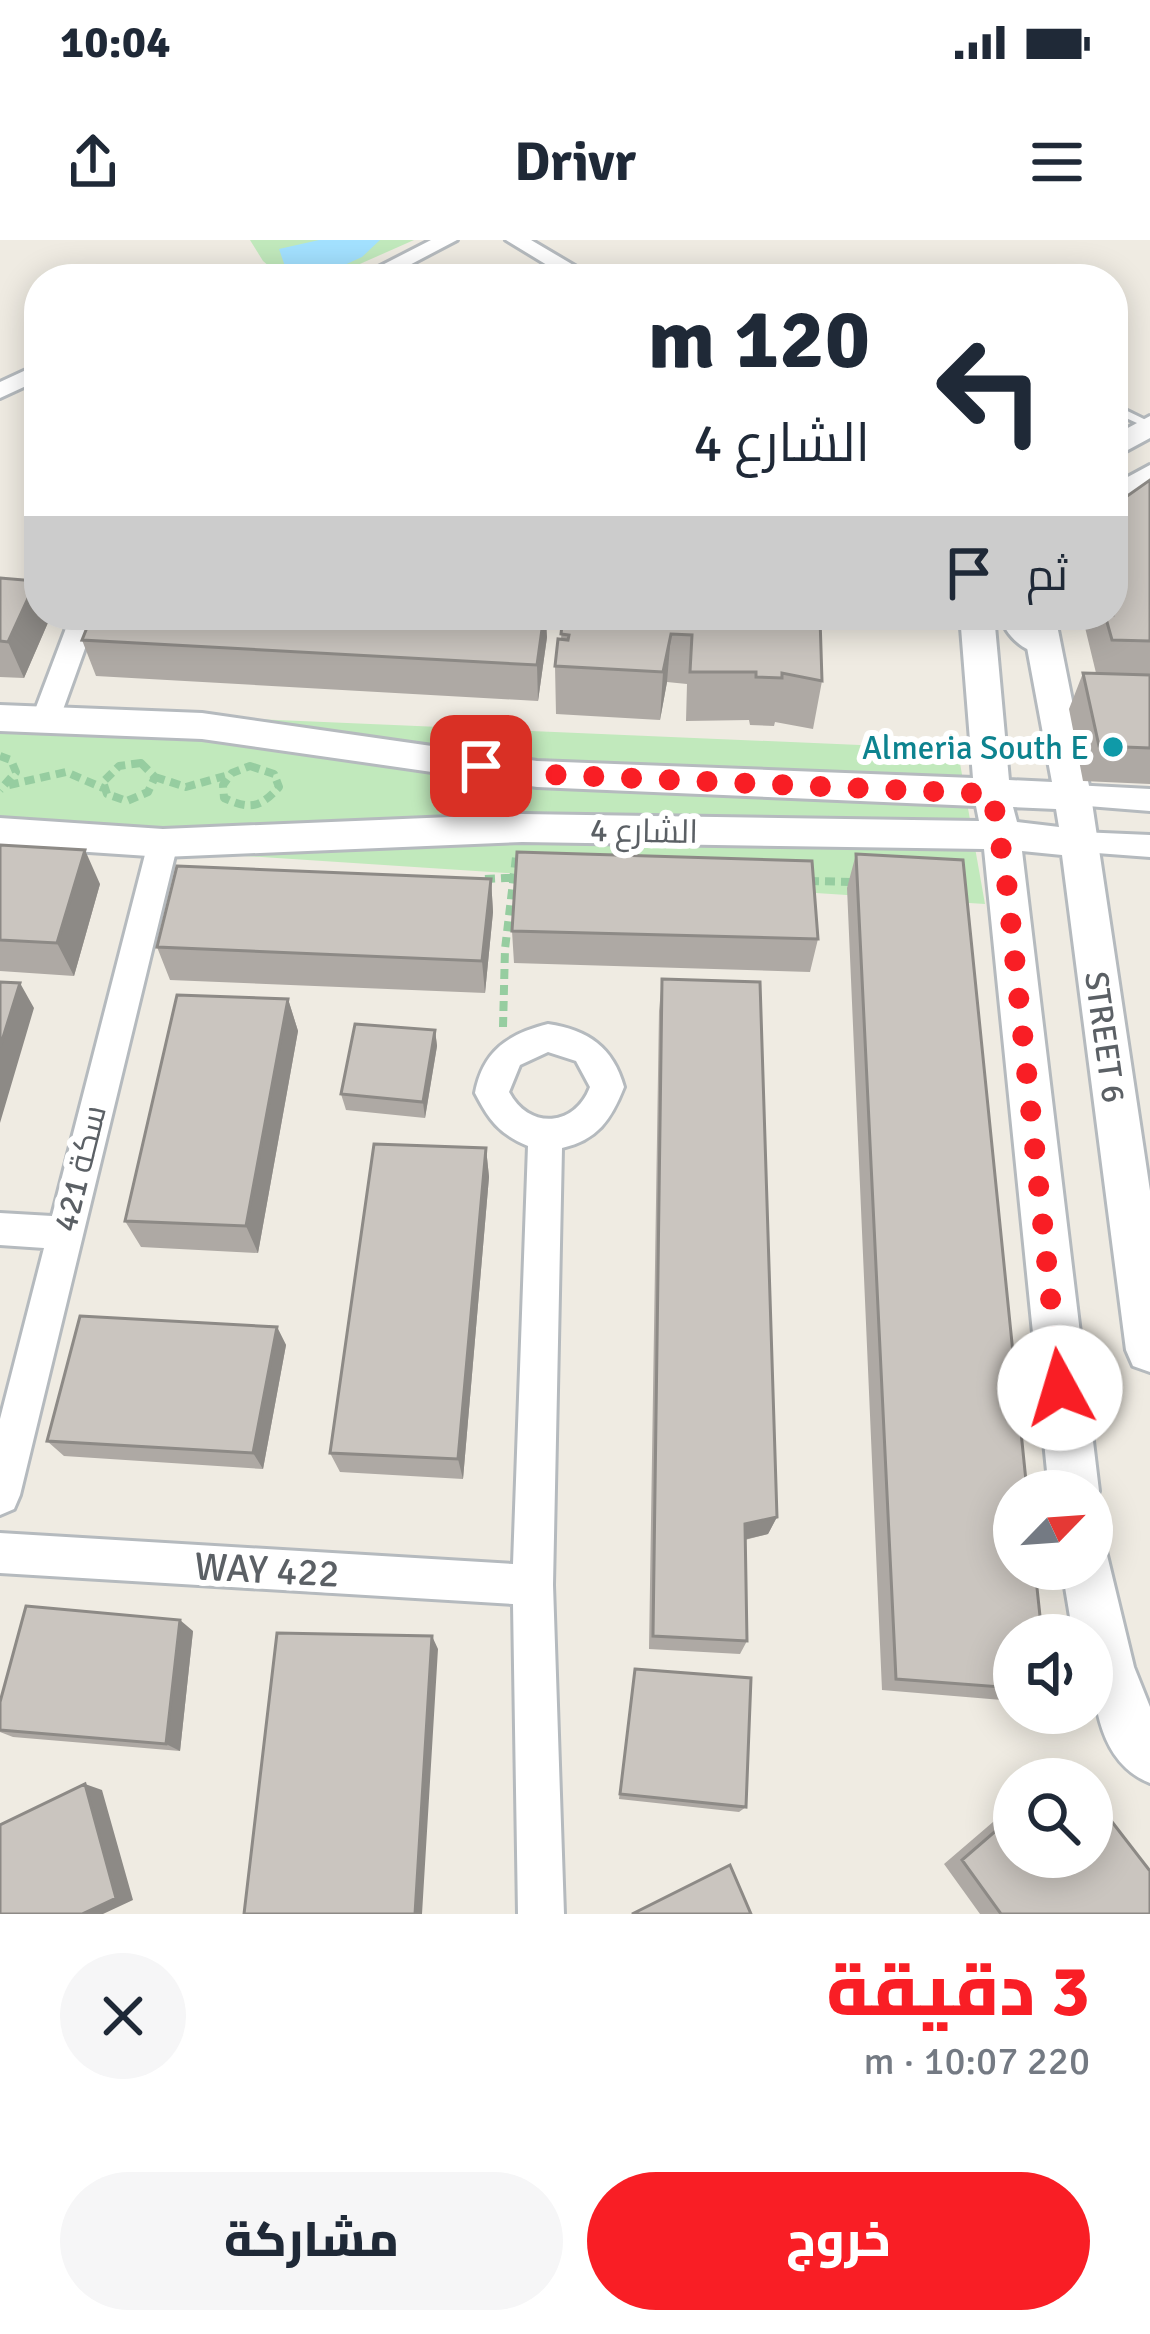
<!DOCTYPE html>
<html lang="ar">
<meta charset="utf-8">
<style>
body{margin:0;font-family:Signika,Cairo,sans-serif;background:#f6f6f7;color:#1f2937;direction:rtl;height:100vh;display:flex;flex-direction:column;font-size:45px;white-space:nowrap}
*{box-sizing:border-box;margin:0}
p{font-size:39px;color:#747a83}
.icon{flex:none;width:66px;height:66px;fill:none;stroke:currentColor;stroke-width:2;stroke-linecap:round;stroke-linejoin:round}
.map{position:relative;height:1674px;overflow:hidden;direction:ltr}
.side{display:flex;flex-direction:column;background:#fff;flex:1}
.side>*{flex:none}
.banner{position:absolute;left:24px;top:24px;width:1104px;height:366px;border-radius:48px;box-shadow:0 6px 30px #0003;direction:rtl;background:#fff;color:#1f2937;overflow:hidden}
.needle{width:78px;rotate:65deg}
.controls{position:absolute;left:993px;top:1230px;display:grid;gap:24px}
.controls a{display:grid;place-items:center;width:120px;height:120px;border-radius:50%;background:#fff;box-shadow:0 6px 30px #0003;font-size:60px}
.pin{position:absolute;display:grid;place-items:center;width:102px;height:102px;color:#fff;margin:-51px;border-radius:24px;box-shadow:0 6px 18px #0006}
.me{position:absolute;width:132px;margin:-66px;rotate:354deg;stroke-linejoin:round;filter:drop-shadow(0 0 9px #0008)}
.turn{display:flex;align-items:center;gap:42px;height:252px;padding:0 60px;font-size:54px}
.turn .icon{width:156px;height:156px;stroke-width:2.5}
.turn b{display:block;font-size:84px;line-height:102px}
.then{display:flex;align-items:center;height:114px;padding:0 60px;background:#0003;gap:24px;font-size:45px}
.round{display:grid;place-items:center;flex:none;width:126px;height:126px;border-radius:63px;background:#f6f6f7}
.overview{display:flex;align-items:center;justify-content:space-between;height:204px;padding:0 60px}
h1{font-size:72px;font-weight:800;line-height:90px;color:#f91e25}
.action{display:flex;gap:24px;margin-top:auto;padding:24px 60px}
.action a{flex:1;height:138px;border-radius:72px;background:#f91e25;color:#fff;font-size:48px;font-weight:800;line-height:138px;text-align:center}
.action a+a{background:#f6f6f7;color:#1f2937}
.status{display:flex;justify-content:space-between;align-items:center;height:84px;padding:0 60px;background:#fff;direction:ltr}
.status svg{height:33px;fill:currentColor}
header{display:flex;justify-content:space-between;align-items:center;height:156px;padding:0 60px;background:#fff;font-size:54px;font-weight:800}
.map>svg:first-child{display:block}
.green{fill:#c1e9bc}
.water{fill:#a3e1ff}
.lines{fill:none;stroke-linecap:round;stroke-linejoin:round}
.service-casing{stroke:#b5babe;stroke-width:6}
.minor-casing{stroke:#b5babe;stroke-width:6}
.tertiary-casing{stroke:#b5babe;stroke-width:6}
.path{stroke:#96cda0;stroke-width:8;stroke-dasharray:10 6;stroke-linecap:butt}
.service{fill:#fff;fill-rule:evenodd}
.minor{fill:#fff;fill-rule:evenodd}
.tertiary{fill:#fff;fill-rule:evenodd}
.wall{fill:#aea9a4}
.shaded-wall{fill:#8d8a86}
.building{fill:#cac5bf;stroke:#8d8a86;stroke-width:3}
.route{stroke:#f91e25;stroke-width:21;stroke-dasharray:0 37.8}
.culture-dot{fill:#0f9aa8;stroke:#fff;stroke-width:4.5}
.labels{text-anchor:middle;stroke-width:12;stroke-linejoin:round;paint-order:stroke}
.culture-label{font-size:33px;fill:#0d838f;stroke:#fff;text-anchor:end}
.street-label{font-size:33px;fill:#5b6065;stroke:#fff}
.near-street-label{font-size:39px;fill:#5b6065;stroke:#fff}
</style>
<div class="status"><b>10:04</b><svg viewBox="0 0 49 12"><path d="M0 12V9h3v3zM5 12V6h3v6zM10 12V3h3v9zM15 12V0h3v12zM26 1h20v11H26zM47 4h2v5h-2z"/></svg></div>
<header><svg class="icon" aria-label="menu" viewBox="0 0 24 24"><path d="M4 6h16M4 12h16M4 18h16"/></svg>Drivr<svg class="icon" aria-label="share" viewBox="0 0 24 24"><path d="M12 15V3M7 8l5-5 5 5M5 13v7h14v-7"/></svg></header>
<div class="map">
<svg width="1150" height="1674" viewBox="0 0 1150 1674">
<rect width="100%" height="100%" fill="#efebe2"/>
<path class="green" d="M250,0H414L326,39H284L263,21Z
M0,468L952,509L958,512L985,664L0,600Z"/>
<path class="water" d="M319,0H380L362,17L318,37L288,35L279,9Z"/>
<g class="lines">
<defs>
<path id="service" d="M1113,164L1150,182V189L1113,172Z"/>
<path id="minor" d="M431,0H457L383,39H355Z
M506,0H531L597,39H570Z
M39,124V140L0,158V142Z
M71,375H97L60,478L46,488L32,478Z
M1001,375H1027L1028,381L1056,407L1052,413C1031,419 1003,396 1001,375Z
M1073,545L1150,549V571L1063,564L1059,556L1063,548Z
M163,592L173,595L178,603L20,1255L14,1269L0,1275V1179L44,1008L0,1005V973L52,976L148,603L153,595Z
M1080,592L1150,595V617L1070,611L1065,603L1070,595Z
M548,784C588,790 613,807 624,847C611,880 597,900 562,908L553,1345L564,1674H518L513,1364L0,1333V1293L513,1324L528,906C499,894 489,880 475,853C483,811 508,794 548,784ZM548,812L576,821L590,847C575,887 529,890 509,852L520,825Z"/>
<path id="tertiary" d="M1150,176V198L1113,218V196Z
M1150,225V248L1113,270V245Z
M960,375H994L1009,540L1052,542L1021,375H1055L1091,556L1150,951V1132L1133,1126L1126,1110L1062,615L1022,611L1099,1251L1092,1268V1251H1049L984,609L522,602L163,617L0,606V578L163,589L522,574L979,581L976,566L537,547L202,499L0,491V465L202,473L537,521L973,538ZM1013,567L1056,569L1059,587L1017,582Z
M1092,1305L1106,1311L1134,1427L1150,1467V1543C1093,1520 1092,1448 1092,1395H1073L1062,1329H1092Z"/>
</defs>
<use href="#service" class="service-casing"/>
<use href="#minor" class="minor-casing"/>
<use href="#tertiary" class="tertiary-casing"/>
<path class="path" d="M0,516L11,520L16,532L0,550
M141,523L155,537L148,552L127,561L107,554L103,542L119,526Z
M250,526L274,534L279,547C260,568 250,570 224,558L223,545L232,533Z
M155,537L186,547L225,536
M9,545L66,532L103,548
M485,639L524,637
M809,641L854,642
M503,787L505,709L516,617"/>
<use href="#service" class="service"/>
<use href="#minor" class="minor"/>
<use href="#tertiary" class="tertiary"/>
</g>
<path class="wall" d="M1150,240V544L1083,541L1069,469L1083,433H1096L1082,375H1113Z
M0,338L36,341L39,349V375H49L50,378L24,438L0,437Z
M563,375H808L822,441L813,489L775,482L774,486L750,485L749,480L686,481L687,444L667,442L660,480L556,474L555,426L561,399Z
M547,397L538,461L96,436L82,400Z
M0,605L100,644L74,736L0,731Z
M856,614L1014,1395V1461L882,1450L847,648Z
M491,639L493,672L485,753L170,740L157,707Z
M512,691L818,699L810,732L514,723Z
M662,739L777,1277L768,1294L745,1300L747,1401L740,1414L649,1409L659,771Z
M288,759L298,791L258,1013L141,1007L125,981Z
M435,790L437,806L425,878L346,870L341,854Z
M486,908L489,937L463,1239L340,1232L330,1213Z
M277,1087L286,1105L263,1229L64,1216L47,1201Z
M193,1391L180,1511L13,1497L0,1492V1462Z
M635,1429L746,1567L739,1572L619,1559Z
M1070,1527L1079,1539H1044L1048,1535Z
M1014,1564V1617L1150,1674H980L944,1624Z"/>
<path class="shaded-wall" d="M36,341L39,349V375H49L50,378L24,438L8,402Z
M544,375H546L547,397L538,461L537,425Z
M671,394L667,442L660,480L663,432Z
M85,610L100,644L74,736L57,703Z
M491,639L493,672L485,753L482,721Z
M20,743L34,768L0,883V807Z
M288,759L298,791L258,1013L246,986Z
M435,790L437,806L425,878L423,862Z
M486,908L489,937L463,1239L458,1219Z
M277,1087L286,1105L263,1229L253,1213Z
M777,1277L768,1294L738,1301L745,1284Z
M180,1380L193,1391L180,1511L166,1504Z
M432,1396L438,1409L422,1674H415Z
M85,1544L102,1550L133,1660L103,1674H82Z"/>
<path class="building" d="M1150,240V401L1112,400L1105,375H1113V266Z
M0,338L36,341L8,402L0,401Z
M92,375H544L537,425L82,400Z
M563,375H808V378H820L822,441L782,433V438L756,437V432H690L692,395L671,394L663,432L555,426L558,399L568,400L569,395L561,394Z
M1083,433L1150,435V508L1099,506Z
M0,605L85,610L57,703L0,700Z
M517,612L812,621L818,699L512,691Z
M856,614L963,620L1027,1251H1014V1329H1035L1042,1395H1014V1448L896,1439Z
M177,626L491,639L482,721L157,707Z
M662,739L760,742L777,1277L745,1284L747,1401L653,1396Z
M0,742L20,743L0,807Z
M177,755L288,759L246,986L125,981Z
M355,784L435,790L423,862L341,854Z
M374,904L486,908L458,1219L330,1213Z
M80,1076L277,1087L253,1213L47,1201Z
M26,1366L180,1380L166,1504L0,1490V1462Z
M277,1393L432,1396L415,1674H244Z
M635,1429L751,1438L746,1567L620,1554Z
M1070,1527L1079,1539H1057Z
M85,1544L116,1658L82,1674H0V1585Z
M1092,1556L1150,1631V1674H1001L962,1620L1014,1575V1617H1092Z
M730,1625L751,1674H632Z"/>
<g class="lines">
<path class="route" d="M481,526L537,534L992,554L1006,637L1060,1148"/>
</g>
<circle class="culture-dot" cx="1113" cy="507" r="12"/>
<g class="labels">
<g class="culture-label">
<text x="1089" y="519">Almeria South E</text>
</g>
<g class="street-label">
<text transform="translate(644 590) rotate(1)" y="12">الشارع 4</text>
<text transform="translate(1106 797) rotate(82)" y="12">STREET 6</text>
<text transform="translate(79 928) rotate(-76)" y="12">سكة 421</text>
</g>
<g class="near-street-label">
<text transform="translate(267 1329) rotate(3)" y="14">WAY 422</text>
</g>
</g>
</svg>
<div class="controls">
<a><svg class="needle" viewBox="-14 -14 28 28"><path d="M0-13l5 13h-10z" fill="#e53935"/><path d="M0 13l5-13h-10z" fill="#747a83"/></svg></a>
<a><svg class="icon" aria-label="sound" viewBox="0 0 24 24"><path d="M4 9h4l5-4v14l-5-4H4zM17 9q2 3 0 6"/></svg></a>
<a><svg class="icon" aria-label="search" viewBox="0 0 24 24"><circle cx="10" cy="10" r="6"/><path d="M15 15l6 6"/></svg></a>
</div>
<div class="pin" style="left:481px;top:526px;background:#d93025"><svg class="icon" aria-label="arrive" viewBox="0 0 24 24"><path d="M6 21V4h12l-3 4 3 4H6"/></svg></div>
<svg class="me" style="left:1060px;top:1148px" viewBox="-20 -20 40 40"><circle r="19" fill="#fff"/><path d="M0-13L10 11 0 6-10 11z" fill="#f91e25"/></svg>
<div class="banner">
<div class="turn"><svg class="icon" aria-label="left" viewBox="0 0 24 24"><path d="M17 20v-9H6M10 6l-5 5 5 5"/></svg><div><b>120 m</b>الشارع 4</div></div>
<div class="then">ثم<svg class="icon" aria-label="arrive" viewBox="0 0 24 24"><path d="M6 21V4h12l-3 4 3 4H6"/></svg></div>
</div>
</div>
<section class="side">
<div class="overview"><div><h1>3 دقيقة</h1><p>220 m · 10:07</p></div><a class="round"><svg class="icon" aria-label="close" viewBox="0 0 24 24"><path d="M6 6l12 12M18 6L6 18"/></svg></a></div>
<div class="action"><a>خروج</a><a>مشاركة</a></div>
</section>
